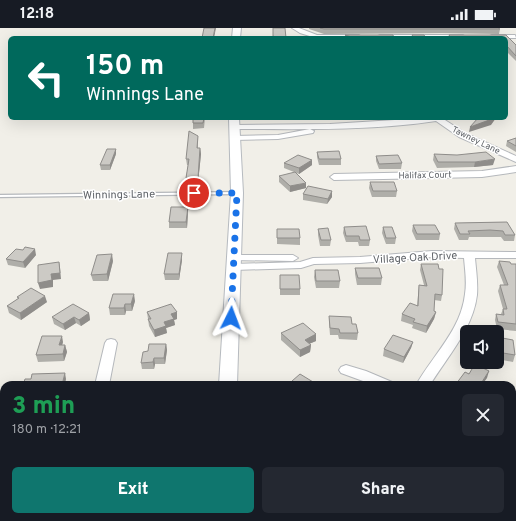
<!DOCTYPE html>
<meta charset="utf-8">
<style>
body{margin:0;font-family:Overpass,sans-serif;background:#242831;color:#f1f3f6;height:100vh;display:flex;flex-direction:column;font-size:15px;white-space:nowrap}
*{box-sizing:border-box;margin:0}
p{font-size:13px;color:#9ea1a6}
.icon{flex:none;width:22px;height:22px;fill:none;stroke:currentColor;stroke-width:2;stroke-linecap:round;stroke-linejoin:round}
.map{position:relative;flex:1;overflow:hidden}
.details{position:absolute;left:0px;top:353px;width:516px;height:140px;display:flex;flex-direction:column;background:#171b24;border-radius:12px 12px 0 0;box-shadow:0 4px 16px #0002}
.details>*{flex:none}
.guide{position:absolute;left:8px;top:8px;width:500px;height:84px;border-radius:6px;box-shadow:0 4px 16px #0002;background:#00695c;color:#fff;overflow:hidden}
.fabs{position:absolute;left:460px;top:297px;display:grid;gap:8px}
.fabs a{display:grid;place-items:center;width:44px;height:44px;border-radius:6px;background:#171b24;box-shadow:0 4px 16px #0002;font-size:20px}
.pin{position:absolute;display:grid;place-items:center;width:34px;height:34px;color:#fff;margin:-17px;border:2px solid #fff;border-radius:50%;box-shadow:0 1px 4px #0007}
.me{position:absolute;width:44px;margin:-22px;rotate:3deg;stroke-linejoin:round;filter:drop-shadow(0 0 3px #0008)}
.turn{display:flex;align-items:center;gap:14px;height:84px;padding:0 12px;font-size:18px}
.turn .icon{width:52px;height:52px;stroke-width:2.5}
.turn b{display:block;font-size:28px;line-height:34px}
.round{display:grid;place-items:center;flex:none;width:42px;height:42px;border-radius:6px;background:#242831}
.summary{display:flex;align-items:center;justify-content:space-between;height:68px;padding:0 12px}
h1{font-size:24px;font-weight:800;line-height:30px;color:#1e9e55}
.button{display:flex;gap:8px;margin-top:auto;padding:8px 12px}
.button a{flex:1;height:46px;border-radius:6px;background:#0f766e;color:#fff;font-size:16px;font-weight:800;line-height:46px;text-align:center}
.button a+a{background:#242831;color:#f1f3f6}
.status{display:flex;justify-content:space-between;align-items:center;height:28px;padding:0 20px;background:#171b24;direction:ltr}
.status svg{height:11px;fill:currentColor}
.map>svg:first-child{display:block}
.water{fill:#aadaff}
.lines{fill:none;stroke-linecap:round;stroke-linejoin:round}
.lane-casing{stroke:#b5b8bc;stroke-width:2.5}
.street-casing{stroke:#b5b8bc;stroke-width:2}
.secondary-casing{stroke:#b6babf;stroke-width:2}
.lane{fill:#fff;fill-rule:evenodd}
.street{fill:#fff;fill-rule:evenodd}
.secondary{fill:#fff;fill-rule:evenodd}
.wall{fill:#afaea9}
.shaded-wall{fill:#8f8d8a}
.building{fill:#cccac5;stroke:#8f8d8a}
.route{stroke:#1a73e8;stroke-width:7;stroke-dasharray:0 12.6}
.labels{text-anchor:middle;stroke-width:3;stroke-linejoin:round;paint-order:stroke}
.far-street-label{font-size:9px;fill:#5f6368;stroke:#fff}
.street-label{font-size:11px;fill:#5f6368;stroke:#fff}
</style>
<div class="status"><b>12:18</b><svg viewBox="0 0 49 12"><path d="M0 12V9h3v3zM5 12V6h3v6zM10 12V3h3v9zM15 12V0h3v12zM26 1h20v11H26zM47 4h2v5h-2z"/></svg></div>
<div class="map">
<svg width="516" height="493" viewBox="0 0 516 493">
<rect width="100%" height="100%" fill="#f1efe8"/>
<path class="water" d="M14,489H55L57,493H5Z"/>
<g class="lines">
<defs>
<path id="lane" d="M237,164L239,165V166L0,169V167Z"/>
<path id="street" d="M292,0H299L317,7H359L362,9L316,10L300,5Z
M380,7H463L466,9L378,10V8Z
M492,7H515L516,10H490V8Z
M427,90H448L445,92L465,105L516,128V134L459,109L436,93C370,103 301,101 234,101L230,99L234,97L330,96Z
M310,101L314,103L313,105L278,111L234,112L230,110L234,108L278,107Z
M516,138V144L482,149L334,152L330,149L334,146L482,143Z
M432,223L516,224V230H475C476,242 478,254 477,267C473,301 447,329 430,357H416C433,327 461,302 465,266C467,254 465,242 464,230L432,229L360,235L314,236L301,240L234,242L229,239L234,236L300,234L313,230L360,229Z
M235,227H293L298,230L293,233L231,232L230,230Z
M111,311L115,312L117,315L109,357H95L105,315L107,312Z
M346,337L366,343L392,354L394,357H374L341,345L339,342L341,339Z
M0,393H4V405H0Z
M512,402L516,403V415L512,414Z
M374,489H390L391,493H375Z"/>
<path id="secondary" d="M233,0H241L240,10H232Z
M229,90H239L243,165L237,357H219L231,165Z
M213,489H235V493H213Z"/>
</defs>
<use href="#lane" class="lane-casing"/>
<use href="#street" class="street-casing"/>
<use href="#secondary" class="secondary-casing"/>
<use href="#lane" class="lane"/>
<use href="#street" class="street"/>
<use href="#secondary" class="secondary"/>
</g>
<path class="wall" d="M309,0H498L500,1L499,6L442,5L324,6L309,1Z
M345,7L394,10H345Z
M449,7H506L516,17V33L506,23V10H448Z
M205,90L204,100L193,101V95Z
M198,108V120H200L201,126L198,155H186V150L188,137H187L186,131Z
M516,110V124L506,118L507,113Z
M317,124L341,131V137H319L317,129Z
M116,126L110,142H101L100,137Z
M434,126L493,137L474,139L437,140L433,132Z
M376,128L402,135L401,141H379L376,133Z
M312,132V137L299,146L284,140V135Z
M279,148L306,160L290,164L279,154Z
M370,154L397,163L396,169H372L369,160Z
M332,163V169L327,176L303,172V166Z
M188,179V185L187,200H169V194Z
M507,194L515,207L514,213H504L501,209H469L468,212H459L454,201L455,195Z
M413,197L440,206L439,212H416L412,203Z
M344,199L370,212L369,218H359L358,214H346L343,205Z
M383,199L396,210L395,216H386L382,205Z
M277,201L300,210V217L277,216Z
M318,201L331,212L330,218H320L318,207Z
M23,222L36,227L25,240L8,237L6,231Z
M182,232L179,252H165L164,246Z
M113,233L108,253H93L91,247Z
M499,233L511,236H516V303L497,301L495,292L496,286H501L503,281L498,263L500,257H504L497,239Z
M421,236L442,267L441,273L434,272V283L436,284L434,291L426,305L412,300L413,297L401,293L402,286L417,278L419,257H424L420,242Z
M355,240L382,250L381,257H357L355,246Z
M315,242L340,253L339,260H316L314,249Z
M280,247L300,261V267H280Z
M17,269L47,274L21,292L9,285L7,278L18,271Z
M135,273L132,283H126L125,287H110L109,280Z
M147,284H177V291L174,292L175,297L166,300L167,305L155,309L149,298Z
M89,285L90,292L81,298L76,295L65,302L54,296L52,289Z
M329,288L352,296L358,305L357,312L339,311L338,307H330L329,295Z
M281,305L316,306V313L309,316L311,317L310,324L300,329L281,312Z
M497,309L515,327L513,334L497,331Z
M63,314L62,317H65L67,324L64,333L38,334L36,327Z
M413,314L411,320L403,335L383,328L384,321Z
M166,316L167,322L165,336H155L154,341H142L141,335L148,323Z
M516,437V465L514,470H512V438Z
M442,489H479L478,493H441Z"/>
<path class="shaded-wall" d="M215,0H216L214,10H213Z
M493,90H496L491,97L469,104L470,99Z
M200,120L201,126L198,155V150Z
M116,121V126L110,142V137Z
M495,131L493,137L474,139L475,134Z
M312,132V137L299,146V140Z
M306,155V160L290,164V158Z
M332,163V169L327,176L328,171Z
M188,179V185L187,200L186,194Z
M35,221L36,227L25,240L23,234Z
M182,225V232L179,252V246Z
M112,226L113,233L108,253L107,246Z
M59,234L60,240L61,251L53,252V259L40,261L38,255Z
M134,266L135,273L132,283L131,276Z
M45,268L47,274L21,292L20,285Z
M125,276L126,283L125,287L124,280Z
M177,284V291L174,292L175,297L166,300L167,305L155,309L154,302L164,294L171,286Z
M436,284L434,291L426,305L427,298Z
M89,285L90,292L81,298L79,292Z
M74,289L76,295L65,302L63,296Z
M316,306V313L304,318L305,312Z
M62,308L63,314L60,324L59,317Z
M413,314L411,320L403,335L404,329Z
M166,316L167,322L165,336L164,330Z
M65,317L67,324L64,333L63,326Z
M311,317L310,324L300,329V322Z
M154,330L155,336L154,341L153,334Z
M489,343L487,350L482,357H480Z
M65,345L66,351L65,357H62Z"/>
<path class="building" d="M204,0H215L213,10H202Z
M273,0H285L286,10H277L273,8Z
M320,0H498L500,1H324Z
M345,7H393L394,10H355Z
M412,7H424L426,10H414Z
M449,7H506L516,17V28L506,17V10H451Z
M193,90H204L203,95H193Z
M478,90H493L492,91L470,99Z
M189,103L198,108L197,120H200L198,150H186L189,131H186Z
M516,110V118L507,113Z
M107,121H116L110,137H100Z
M339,123L341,131H319L317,124Z
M486,124L495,131L475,134H438L434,126L457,127Z
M298,127L312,132L299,140L284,135Z
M398,127L402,135L379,136L376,128Z
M295,144L306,155L290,158L279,148Z
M370,154H394L397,163H373Z
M308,158L332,163L328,171L303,166Z
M171,179H188L186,194H169Z
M507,194L515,207H505L503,203L490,202L468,203L470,206H460L455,195Z
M413,197H435L440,206H417Z
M366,198L370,212H360L359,208H346L344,199Z
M383,199H392L396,210H386Z
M328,200L331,212H321L318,201Z
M277,201H299L300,210H277Z
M25,219L35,221L23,234L6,231L16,221L23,222Z
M168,225H182L179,246H164Z
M112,226L107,246L91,247L97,227Z
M499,233L510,234L511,236H516V296L498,294L496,286L504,287L503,281H507L500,257H508Z
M59,234L60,245L51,246L52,252L38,255V237Z
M421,236H438L439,241H443L442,267L435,266L434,283L436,284L427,298L413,294L415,291L402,286L410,275L418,278L419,257L427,258Z
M355,240H379L382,250H358Z
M315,242H338L340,253H316Z
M280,247H299L300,261H280Z
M31,260L45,268L20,285L7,278L19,270L17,269Z
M113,266H134L131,276H125L124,280H109Z
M73,276L89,285L79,292L74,289L63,296L52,289Z
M171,276L177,284L171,286L174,291L164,294L166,298L154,302L148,291H151L147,284Z
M329,288L351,289L352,296H356L358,305H340L339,301L330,300Z
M303,295L316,306L305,312L311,317L300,322L281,305Z
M393,307L413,314L404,329L384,321Z
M42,308H62L59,317H65L63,326L36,327Z
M497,309L513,312L515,327L497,324Z
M149,316H166L164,330H154L153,334L141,335L143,324L148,323Z
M475,336L489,343L480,357H458L456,356L465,344L469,346Z
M65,345L62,357H23L25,351H31L32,346Z
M300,346L318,357H292L295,355L292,353Z
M516,437V456H514L516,460V463H512V438Z
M296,489H322L323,492H336V493H296Z
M443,489H479L478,493H454L443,490Z"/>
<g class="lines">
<path class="route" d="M194,165H237L231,290"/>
</g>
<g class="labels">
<g class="far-street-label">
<text transform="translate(476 112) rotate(26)" y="3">Tawney Lane</text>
<text transform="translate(425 147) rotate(-1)" y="3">Halifax Court</text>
</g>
<g class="street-label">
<text transform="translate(119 166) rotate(-1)" y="4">Winnings Lane</text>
<text transform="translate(415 229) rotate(-3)" y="4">Village Oak Drive</text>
</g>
</g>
</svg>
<div class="fabs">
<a><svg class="icon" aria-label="sound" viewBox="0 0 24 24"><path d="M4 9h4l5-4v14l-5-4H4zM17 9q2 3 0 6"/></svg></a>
</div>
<div class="pin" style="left:194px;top:165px;background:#d93025"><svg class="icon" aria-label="arrive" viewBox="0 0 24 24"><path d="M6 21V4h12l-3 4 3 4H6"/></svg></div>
<svg class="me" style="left:231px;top:290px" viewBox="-20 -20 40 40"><path d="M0-17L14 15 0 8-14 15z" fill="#1a73e8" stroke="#fff" stroke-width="4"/></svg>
<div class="guide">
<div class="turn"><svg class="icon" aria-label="left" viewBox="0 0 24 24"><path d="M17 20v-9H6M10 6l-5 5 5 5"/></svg><div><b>150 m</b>Winnings Lane</div></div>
</div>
<section class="details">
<div class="summary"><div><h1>3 min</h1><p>180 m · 12:21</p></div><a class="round"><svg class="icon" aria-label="close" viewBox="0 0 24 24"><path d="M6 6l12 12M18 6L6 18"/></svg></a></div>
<div class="button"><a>Exit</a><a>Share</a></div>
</section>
</div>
